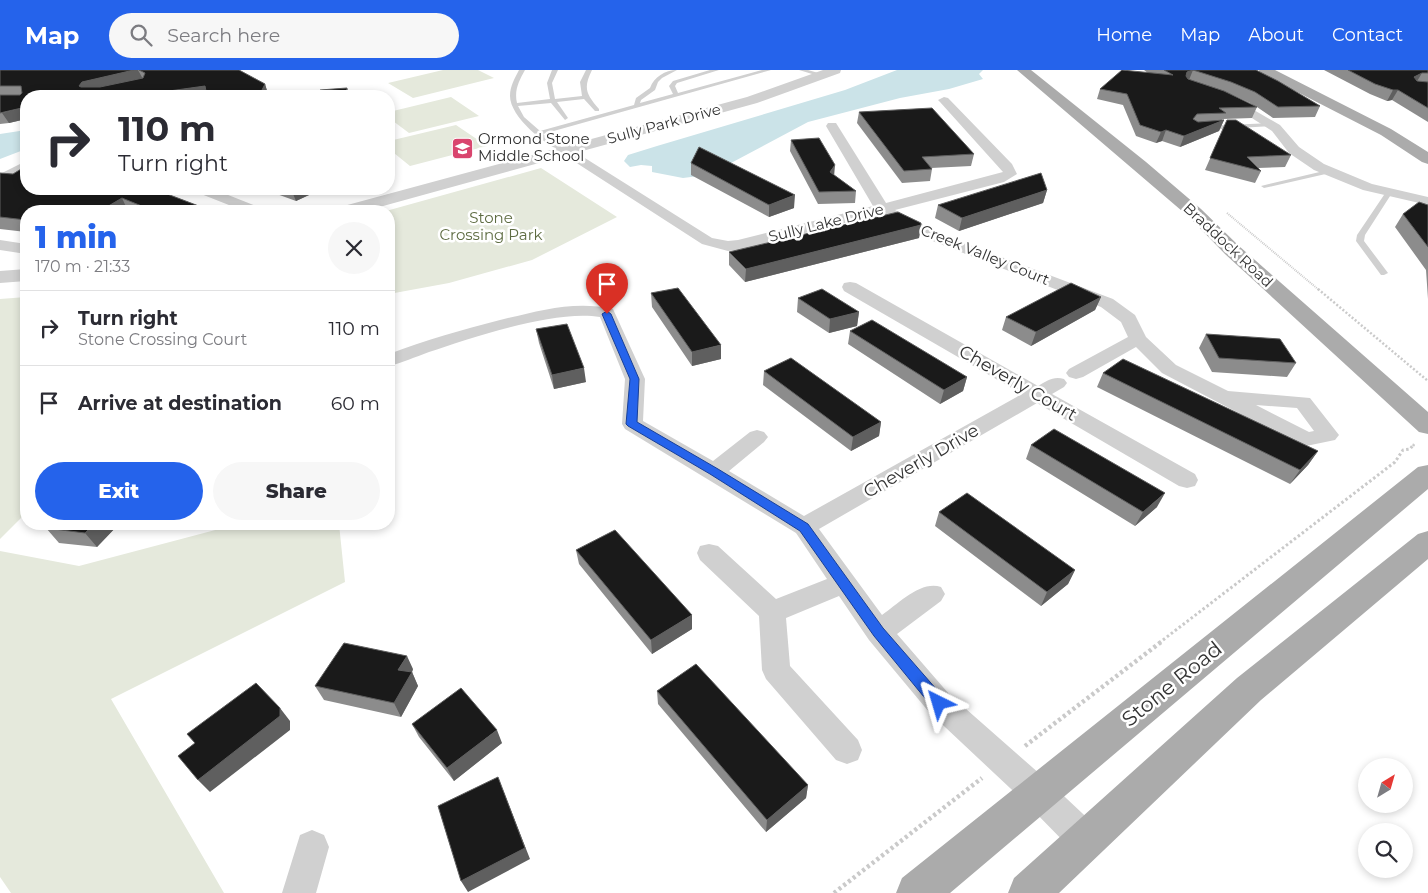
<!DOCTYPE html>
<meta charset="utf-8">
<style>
body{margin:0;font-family:Montserrat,sans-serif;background:#f7f7f7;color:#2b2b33;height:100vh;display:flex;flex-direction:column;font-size:19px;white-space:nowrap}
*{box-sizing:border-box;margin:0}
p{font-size:16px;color:#7c7c81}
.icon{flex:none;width:28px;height:28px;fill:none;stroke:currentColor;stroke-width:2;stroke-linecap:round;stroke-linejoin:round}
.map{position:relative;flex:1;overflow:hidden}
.sheet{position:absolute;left:20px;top:135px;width:375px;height:325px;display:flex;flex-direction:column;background:#fff;border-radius:20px;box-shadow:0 2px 8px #0003}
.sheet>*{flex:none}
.top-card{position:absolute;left:20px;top:20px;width:375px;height:105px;border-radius:20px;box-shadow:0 2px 8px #0003;background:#fff;color:#2b2b33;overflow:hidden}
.needle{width:32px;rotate:37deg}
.buttons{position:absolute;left:1358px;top:688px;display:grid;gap:10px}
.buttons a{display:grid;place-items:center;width:55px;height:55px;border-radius:50%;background:#fff;box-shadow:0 2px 8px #0003;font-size:25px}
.pin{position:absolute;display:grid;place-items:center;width:42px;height:42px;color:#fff;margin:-51px -21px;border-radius:50% 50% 50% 0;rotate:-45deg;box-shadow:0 0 5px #0007}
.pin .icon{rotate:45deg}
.me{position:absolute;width:55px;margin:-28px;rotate:320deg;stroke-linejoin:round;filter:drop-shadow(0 0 4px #0008)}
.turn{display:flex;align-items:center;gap:18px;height:105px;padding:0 15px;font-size:22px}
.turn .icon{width:65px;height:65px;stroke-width:2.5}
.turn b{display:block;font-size:35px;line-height:42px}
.round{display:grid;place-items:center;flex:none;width:52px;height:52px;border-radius:26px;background:#f7f7f7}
.headline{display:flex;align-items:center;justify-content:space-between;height:85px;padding:0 15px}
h1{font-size:30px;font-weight:800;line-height:38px;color:#2563eb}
.cta{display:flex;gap:10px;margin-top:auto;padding:10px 15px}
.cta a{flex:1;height:58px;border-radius:30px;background:#2563eb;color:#fff;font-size:20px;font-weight:800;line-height:58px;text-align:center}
.cta a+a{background:#f7f7f7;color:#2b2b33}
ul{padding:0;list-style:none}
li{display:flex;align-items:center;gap:15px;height:75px;padding:0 15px;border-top:1px solid #e1e1e2}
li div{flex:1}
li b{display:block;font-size:19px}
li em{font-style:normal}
header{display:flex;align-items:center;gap:30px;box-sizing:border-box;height:70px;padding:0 25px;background:#2563eb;color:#fff}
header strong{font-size:24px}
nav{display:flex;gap:28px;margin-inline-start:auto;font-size:18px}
.search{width:350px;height:45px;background:#f7f7f7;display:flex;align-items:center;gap:12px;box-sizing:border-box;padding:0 18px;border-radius:28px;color:#7c7c81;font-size:19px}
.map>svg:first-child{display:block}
.green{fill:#e5e9dc}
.water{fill:#cbe3e8}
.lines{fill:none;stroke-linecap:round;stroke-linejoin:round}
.path-far3{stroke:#cacaca;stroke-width:2;stroke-dasharray:1 1;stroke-linecap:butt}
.path-far2{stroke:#cacaca;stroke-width:2.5;stroke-dasharray:2 2;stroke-linecap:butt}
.path-far1{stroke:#cacaca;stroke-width:3;stroke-dasharray:2.5 2.5;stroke-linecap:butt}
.path{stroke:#cacaca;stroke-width:4.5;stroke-dasharray:3 3;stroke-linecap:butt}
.service{fill:#d0d0d0;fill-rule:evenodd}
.minor{fill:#d0d0d0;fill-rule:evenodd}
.tertiary{fill:#d0d0d0;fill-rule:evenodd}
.primary{fill:#ababab;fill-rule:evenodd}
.wall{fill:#8c8c8c;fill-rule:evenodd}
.shaded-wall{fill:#5f5f5f}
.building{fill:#1a1a1a;stroke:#5f5f5f}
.route{fill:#2563eb;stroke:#184099}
.labels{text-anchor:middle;stroke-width:5;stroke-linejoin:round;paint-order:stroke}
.far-street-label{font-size:15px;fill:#333;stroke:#fff}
.far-poi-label{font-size:15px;fill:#333;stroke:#fff;text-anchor:start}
.far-park-label{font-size:15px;fill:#5e6c42;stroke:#fff}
.street-label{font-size:18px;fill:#333;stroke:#fff}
.near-street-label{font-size:21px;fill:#333;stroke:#fff}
</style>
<header>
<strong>Map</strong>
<div class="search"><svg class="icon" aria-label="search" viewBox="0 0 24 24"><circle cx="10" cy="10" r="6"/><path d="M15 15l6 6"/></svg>Search here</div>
<nav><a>Home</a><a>Map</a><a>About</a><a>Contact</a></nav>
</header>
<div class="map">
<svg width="1428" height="823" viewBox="0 0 1428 823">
<rect width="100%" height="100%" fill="#fff"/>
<path class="green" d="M443,0H478L494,8L413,28L388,13Z
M451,27L479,46L409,63L389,48V42Z
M456,55L487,76L410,96L389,79V71Z
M541,98L617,147L532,190L449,213L389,224V141H386Z
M26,227V443L0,469V229Z
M238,454H339L345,512L111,629L224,823H11L0,807V481L79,496Z"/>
<path class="water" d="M897,0H983L979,4L983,9L949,19L900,28L808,52L731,93L699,106L683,108L652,102V96L641,95L630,97L624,91L628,85L657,76L845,20Z
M26,60V79L0,89V64Z"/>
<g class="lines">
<path class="path-far3" d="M1227,143L1319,220"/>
<path class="path-far2" d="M1318,219L1428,311
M1413,376L1415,373"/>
<path class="path-far1" d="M1159,573L1395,392L1403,380L1410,379L1414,374"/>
<path class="path" d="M1025,676L1161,572
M834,823L982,708"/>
<path class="service" d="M519,0H525C519,11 514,20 517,33L550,29L547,13L552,0H558L552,13L555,29L582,26L580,12L586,0H592C583,18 586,24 599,39V41H595L584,29L557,32L568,48L565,50L551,33L518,36L524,47L540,61L634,35L636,28L650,18C654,7 665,0 677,0L662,8L658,12L655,20L641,30L640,33L673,24L669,16L673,11L710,0H719L677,13L675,16L678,23L762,0H771L543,64L566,80L567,81L564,83C545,75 510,47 510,26C510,16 515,8 519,0Z
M799,0H808L825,5L822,7Z
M1272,53L1274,54V56L1205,60L1202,58L1205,56Z
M1328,100L1331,102L1330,103L1264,118L1261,116Z
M1388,121L1392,123L1365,165L1364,171L1388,203L1384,205H1381L1356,171L1357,165L1386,122Z"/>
<path class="minor" d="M1228,25L1280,55L1299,77L1324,94L1372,114L1428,127V135L1363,120L1314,100L1289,83L1272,61L1224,30L1222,28Z
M944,27L948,28L1012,94L1017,104L1004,112L895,140L940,164L1113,229L1135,245L1146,267L1176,295L1228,321L1310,328L1339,365L1335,370L1306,376L1298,374L1162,303L1136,277L1083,307L1076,309L1069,307L1066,303L1069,299L1128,267L1121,252L1101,237L930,170L880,144L738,180L728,181L702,174L558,81L564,77L569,78L712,168L728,171L738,170L873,136L826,56L828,53H836L886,133L1003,102L940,32L938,30ZM1256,335L1297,338L1314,361L1309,362Z
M26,91V100L0,114V104Z
M194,119H213L261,138L263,141H244L196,122Z
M0,170L26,174V184L0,180Z
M850,212L856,213L1038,316C1047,311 1053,306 1064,309L1067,313L1064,317L1052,324L1195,404L1198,410L1195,416L1187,418L1179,416L1037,333L819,459L882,545C898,534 921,510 941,517L945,524L941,531L897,564L949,624L1049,712L1099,759L1103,771L1099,783L1087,787L1075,783L1027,734L929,642L869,570L839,526L786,548L790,596L858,670L862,680L858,690L847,694L836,690L766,609L762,600L759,546L700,490L697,483L700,476L709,474L718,476L776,529L827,509L796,463L625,359L622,354L625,309L600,247C556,239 471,268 429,282C415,287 402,293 389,296V284C425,270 462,260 500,250C538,241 574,230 613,239L645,309L643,351L713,391L750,362L757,360L764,362L768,367L764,372L729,401L804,446L1022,324L844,221L842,217L844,213Z
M312,760L324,765L329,777L316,823H282L300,765Z"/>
<path class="tertiary" d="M823,0H841L840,3L757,33L365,141H337L340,137L747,27Z
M26,199V211L0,213V201Z"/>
<path class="primary" d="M1017,0H1031L1146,92L1201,139L1239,176L1428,342V364L1419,362L1225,184L1189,147Z
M1259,0H1275L1391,59L1428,82V94L1422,92L1381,65L1260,3Z
M1428,395V419L950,823H896L902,808L1418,397Z
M1428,461V489L1261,630L1059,823H1008L1014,808L1237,608L1418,464Z"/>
</g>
<path class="wall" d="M0,0H239L265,14L268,24V26H26V49L9,53L0,54Z
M1144,0H1256L1320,36L1315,47L1273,48L1257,37L1252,48L1223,49L1222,50H1224L1219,61L1180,77L1162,71L1156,73L1136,66L1123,35L1097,29L1100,19L1148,3ZM1226,22L1250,33L1256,37Z
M1324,0H1428V52L1392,30L1387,31L1370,24Z
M859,42L974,84L971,96L931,98L932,99L930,111L902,113L857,53Z
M1227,50L1291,85L1285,97L1258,98L1261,101L1255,113L1205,100Z
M791,70L834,105L856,121L855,133L818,134L790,81Z
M691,93L794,138L769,147L691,105Z
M0,103L154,119L204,138L206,141H26V162L0,159Z
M263,119H322L296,131Z
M1047,120L1043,133L959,161L935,148L938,135Z
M1428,135V229L1426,200L1395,157L1403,144Z
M921,155L919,168L745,212L729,195V182Z
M651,223L721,289L692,296L652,237Z
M1101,227L1095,240L1031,276L1002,260L1006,247Z
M798,228L859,242L857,256L829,263L797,242Z
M536,259L586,312L554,319L539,273Z
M850,261L967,307L963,321L940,334L848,274Z
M1206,264L1296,293L1287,307L1212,302L1199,278Z
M764,301L881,352L879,366L851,381L763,315Z
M1103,303L1318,381L1308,395L1290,414L1097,317Z
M1031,375L1157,437L1135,456L1026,389Z
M939,442L1075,500L1068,514L1041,536L935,456Z
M119,454L97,477L59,473L46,458Z
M576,480L692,559L652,584L579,494Z
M413,599L412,602L418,616L401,647L324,630L315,616Z
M657,621L808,715L806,728L766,762L658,634Z
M412,654L502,673L454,711L419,667Z"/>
<path class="shaded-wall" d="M134,0H138L143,9L88,22L79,16L82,12Z
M1193,0L1189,10L1183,12L1187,2Z
M1422,3L1416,13L1414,7Z
M265,14L268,24V26H259Z
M205,16L209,26H133Z
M347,18L350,26H346Z
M1393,20H1398L1392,30L1387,31Z
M26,37V49L9,53L2,43Z
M1224,50L1219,61L1180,77L1184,66Z
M1166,60L1162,71L1156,73L1161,62Z
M835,95L834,107L830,102Z
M291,119H322L296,131Z
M1047,120L1043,133L959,161L962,148Z
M795,125L794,138L769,147V135Z
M122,128L128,141H100Z
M204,138L206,141H196Z
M921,155L919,168L745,212L746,199Z
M1101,227L1095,240L1031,276L1036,262Z
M859,242L857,256L829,263L830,249Z
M721,275V289L692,296V282Z
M584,298L586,312L554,319L552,305Z
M967,307L963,321L940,334L944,320Z
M881,352L879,366L851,381L853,367Z
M1318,381L1308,395L1290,414L1300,400Z
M1165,423L1157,437L1135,456L1143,442Z
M94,454H119L97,477L85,463Z
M1075,500L1068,514L1041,536L1047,522Z
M692,545V559L652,584L651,570Z
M407,586L413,599L412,602L418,616L401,647L394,633L398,600Z
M280,638L290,651V660L210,722L198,710Z
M497,660L502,673L454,711L447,698Z
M808,715L806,728L766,762L767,750Z
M503,720L530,789L468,822L461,811Z"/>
<path class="building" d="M0,0H134L82,12L79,16L81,17H100L143,8L145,3L139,0H239L265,14L259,26H207L205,16L133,26H26V37L0,43V25H20L22,23L21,16H0Z
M1122,0L1173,5L1164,0H1256L1278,11L1320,36L1278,37L1255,22L1231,12L1193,0L1187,2L1186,6L1188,9L1224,21L1257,37L1219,38L1226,43L1197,44L1193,49L1198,52L1224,50L1184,66L1166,60L1161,62L1140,55L1127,24L1100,19Z
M1348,0H1428V3H1422L1414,7L1417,11L1428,12V38L1398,20H1393L1375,14Z
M347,18L346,26H318L320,20Z
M932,38L974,84L922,87L932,99L904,101L859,42Z
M1227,50H1236L1291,85L1247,87L1261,101L1210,88Z
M819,68L835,95L830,102L856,121L819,122L791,70Z
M699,77L795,125L769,135L691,93Z
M26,96V119H154L204,138L196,141H154L122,128L100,141H26V150L0,147V103L13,104Z
M1041,103L1047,120L962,148L938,135Z
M1419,132L1428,135V177L1403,144Z
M898,142L921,153V155L746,199L729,182Z
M1071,213L1101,227L1036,262L1006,247Z
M678,218L721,275L692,282L651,223Z
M822,219L859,242L830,249L798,228Z
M872,250L967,307L944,320L850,261Z
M567,254L584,298L552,305L536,259Z
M1206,264L1280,269L1296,293L1219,288Z
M791,288L881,352L853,367L764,301Z
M1123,289L1318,381L1300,400L1103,303Z
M1054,359L1165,423L1143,442L1031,375Z
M967,423L1075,500L1047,522L939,442Z
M51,454H94L85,463L46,458Z
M615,460L692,545L651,570L576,480Z
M344,573L407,586L398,600L412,602L394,633L315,616Z
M696,594L808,715L767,750L657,621Z
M256,613L280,638V646L198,710L178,686L195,673L187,664Z
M461,618L497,660L447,698L412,654Z
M498,707L525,778L461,811L438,736Z"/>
<path class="route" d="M607,241L611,244L639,309L637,352L718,399L808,454L883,558L944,628L946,633L944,638L939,639L933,638L874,566L800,461L710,404L628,356L626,354L630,309L602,244Z"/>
<defs>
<symbol id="school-square" viewBox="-11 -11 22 22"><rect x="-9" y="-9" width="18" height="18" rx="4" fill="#d9456e" stroke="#fff"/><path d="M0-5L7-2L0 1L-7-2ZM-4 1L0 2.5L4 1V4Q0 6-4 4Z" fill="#fff"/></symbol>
</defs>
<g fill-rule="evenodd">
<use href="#school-square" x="450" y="66" width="25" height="25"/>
</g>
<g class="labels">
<g class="far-street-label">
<text transform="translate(664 54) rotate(-15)" y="5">Sully Park Drive</text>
<text transform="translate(826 153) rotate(-14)" y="5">Sully Lake Drive</text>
<text transform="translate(1228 175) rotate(43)" y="5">Braddock Road</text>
<text transform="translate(985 185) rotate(22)" y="5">Creek Valley Court</text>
</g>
<g class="far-poi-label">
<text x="478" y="74">Ormond Stone<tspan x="478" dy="17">Middle School</tspan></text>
</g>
<g class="far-park-label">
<text x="491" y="153">Stone<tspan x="491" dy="17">Crossing Park</tspan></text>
</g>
<g class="street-label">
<text transform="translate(1018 313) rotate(30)" y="6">Cheverly Court</text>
<text transform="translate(921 391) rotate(-30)" y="6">Cheverly Drive</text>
</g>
<g class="near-street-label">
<text transform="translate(1172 614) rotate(-39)" y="7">Stone Road</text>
</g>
</g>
</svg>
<div class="buttons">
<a><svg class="needle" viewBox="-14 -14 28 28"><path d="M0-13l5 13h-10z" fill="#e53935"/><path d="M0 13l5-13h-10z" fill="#7c7c81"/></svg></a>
<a><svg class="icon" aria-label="search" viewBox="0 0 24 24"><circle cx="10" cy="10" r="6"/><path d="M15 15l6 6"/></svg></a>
</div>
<div class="pin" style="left:607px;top:244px;background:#d93025"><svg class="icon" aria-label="arrive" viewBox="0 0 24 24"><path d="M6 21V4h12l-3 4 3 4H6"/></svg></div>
<svg class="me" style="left:939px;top:633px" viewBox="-20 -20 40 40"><path d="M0-17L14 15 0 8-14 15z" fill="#2563eb" stroke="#fff" stroke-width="4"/></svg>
<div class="top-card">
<div class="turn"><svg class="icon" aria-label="right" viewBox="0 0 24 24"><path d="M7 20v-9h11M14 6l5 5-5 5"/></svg><div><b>110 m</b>Turn right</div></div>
</div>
<section class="sheet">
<div class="headline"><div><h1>1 min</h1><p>170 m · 21:33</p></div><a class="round"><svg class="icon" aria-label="close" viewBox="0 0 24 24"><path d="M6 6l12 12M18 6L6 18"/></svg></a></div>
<ul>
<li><svg class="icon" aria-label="right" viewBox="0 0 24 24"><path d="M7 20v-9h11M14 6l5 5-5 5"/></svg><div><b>Turn right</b><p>Stone Crossing Court</p></div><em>110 m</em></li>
<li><svg class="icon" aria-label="arrive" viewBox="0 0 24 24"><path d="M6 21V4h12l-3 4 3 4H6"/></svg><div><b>Arrive at destination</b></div><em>60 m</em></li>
</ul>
<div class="cta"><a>Exit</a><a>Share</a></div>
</section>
</div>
